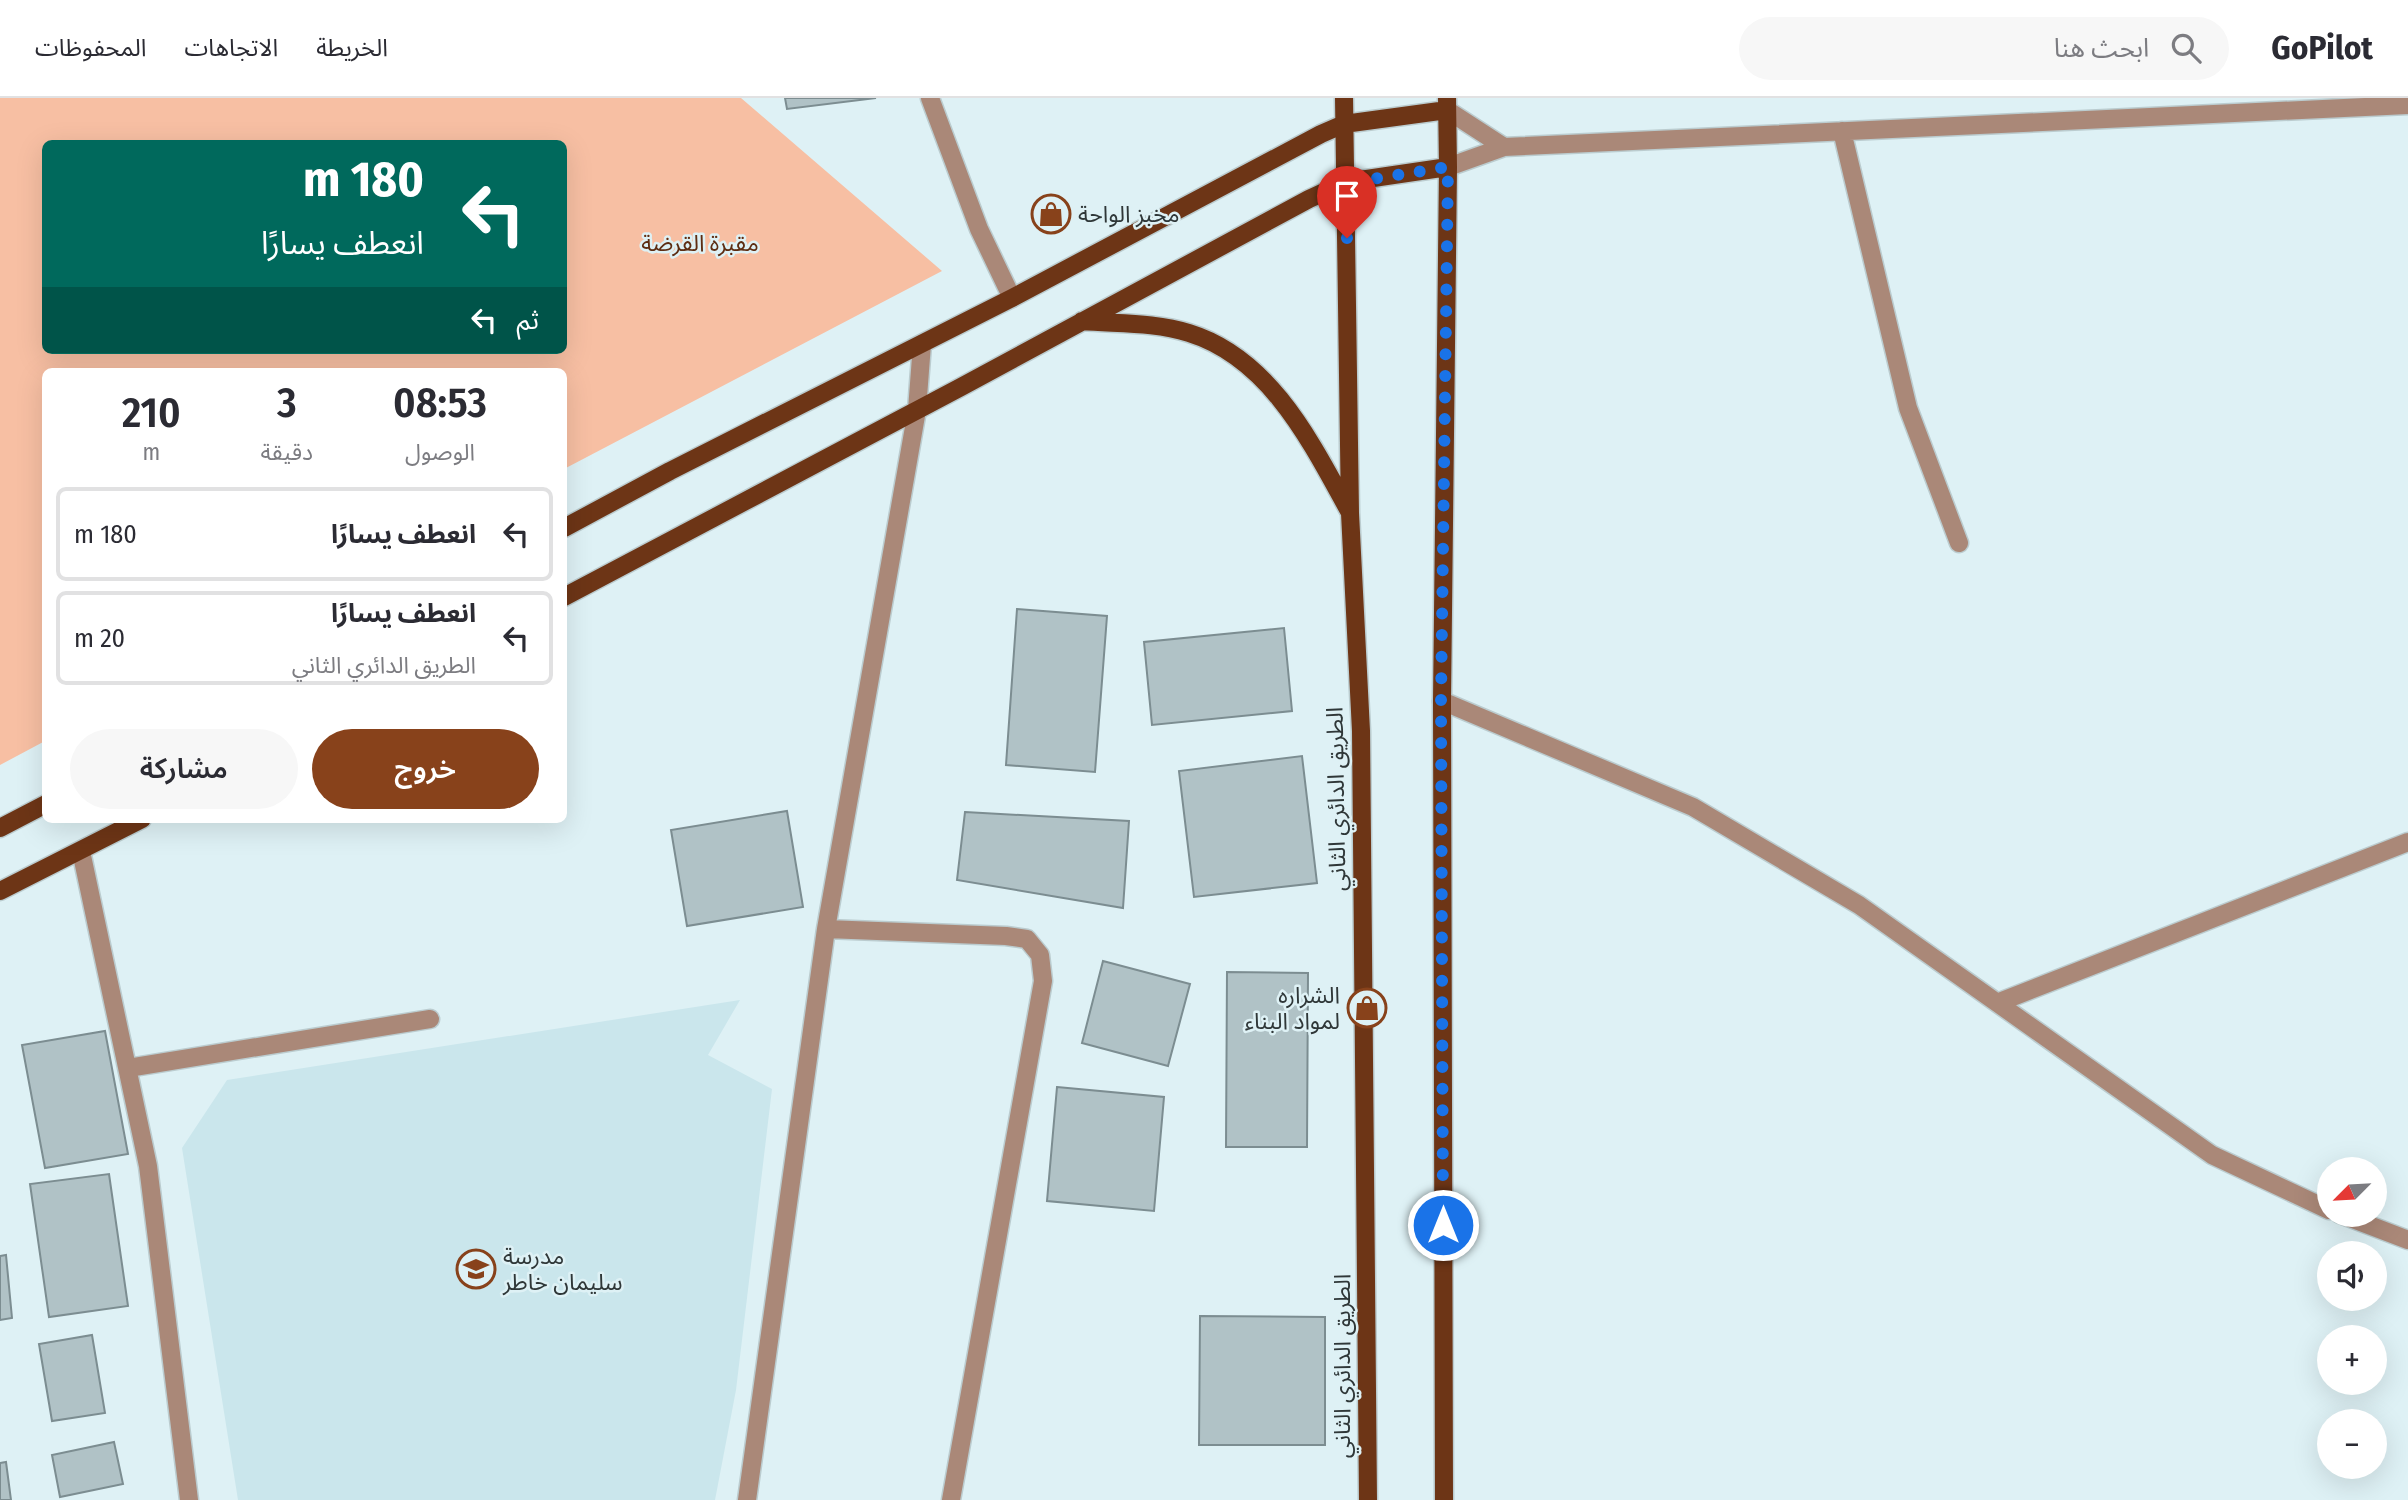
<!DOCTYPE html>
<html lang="ar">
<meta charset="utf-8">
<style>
body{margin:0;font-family:"Fira Sans Condensed","Noto Sans Arabic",sans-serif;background:#f7f7f7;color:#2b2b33;direction:rtl;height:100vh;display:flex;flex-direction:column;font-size:26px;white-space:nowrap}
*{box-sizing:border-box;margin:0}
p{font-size:23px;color:#7c7c81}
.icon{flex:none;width:38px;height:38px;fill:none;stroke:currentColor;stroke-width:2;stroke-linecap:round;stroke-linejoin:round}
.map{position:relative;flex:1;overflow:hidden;direction:ltr}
.panel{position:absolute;left:42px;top:270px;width:525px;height:455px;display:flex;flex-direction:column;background:#fff;border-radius:10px;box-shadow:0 7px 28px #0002;direction:rtl}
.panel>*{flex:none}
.guide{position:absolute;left:42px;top:42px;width:525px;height:214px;border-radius:10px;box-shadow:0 7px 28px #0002;direction:rtl;background:#00695c;color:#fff;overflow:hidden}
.needle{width:46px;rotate:246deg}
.buttons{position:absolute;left:2317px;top:1059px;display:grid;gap:14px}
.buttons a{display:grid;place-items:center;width:70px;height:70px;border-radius:50%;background:#fff;box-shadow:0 7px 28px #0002;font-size:35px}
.pin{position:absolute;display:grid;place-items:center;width:60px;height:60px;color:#fff;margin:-72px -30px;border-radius:50% 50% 50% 0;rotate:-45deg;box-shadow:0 0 7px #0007}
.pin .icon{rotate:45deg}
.me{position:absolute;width:77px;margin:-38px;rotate:0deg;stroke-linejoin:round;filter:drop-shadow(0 0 5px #0008)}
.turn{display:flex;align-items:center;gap:24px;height:147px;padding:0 28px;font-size:32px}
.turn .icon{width:91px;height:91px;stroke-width:2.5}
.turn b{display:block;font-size:49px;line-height:60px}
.then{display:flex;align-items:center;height:66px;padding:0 28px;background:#0003;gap:14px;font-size:26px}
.eta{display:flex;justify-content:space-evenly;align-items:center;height:119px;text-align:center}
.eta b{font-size:42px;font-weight:600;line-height:49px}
.button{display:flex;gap:14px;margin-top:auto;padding:14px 28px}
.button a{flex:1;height:80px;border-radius:42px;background:#88421b;color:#fff;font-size:28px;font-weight:600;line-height:80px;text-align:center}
.button a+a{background:#f7f7f7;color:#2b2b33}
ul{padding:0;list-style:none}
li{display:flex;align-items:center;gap:21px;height:94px;margin:0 14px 10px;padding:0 14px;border:4px solid #e1e1e2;border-radius:10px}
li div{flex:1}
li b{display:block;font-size:26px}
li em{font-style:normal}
header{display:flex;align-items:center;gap:42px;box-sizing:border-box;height:98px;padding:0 35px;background:#fff;border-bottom:2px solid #e1e1e2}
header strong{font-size:33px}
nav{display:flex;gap:38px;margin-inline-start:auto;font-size:24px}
.search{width:490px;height:63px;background:#f7f7f7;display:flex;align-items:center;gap:18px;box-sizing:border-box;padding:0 24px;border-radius:38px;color:#7c7c81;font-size:26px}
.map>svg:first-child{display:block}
.built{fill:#cae6ec}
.green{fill:#f7bfa3;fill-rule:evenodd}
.building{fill:#b0c2c6;stroke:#7c8d91;stroke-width:2}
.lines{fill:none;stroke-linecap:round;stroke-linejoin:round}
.minor-casing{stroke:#bbcccf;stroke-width:21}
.major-casing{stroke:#bbcccf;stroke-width:21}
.minor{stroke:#aa8878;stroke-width:18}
.major{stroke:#6d3516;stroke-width:18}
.route{stroke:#1a73e8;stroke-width:12;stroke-dasharray:0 21.6}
.labels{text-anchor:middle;stroke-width:5;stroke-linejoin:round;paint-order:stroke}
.poi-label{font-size:23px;fill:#2f3738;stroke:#def1f5;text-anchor:start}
.park-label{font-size:23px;fill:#5e2d12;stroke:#def1f5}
.street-label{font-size:23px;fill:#2f3738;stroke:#def1f5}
</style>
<header>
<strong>GoPilot</strong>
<div class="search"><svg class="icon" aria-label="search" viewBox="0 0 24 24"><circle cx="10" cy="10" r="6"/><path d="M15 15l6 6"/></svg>ابحث هنا</div>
<nav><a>الخريطة</a><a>الاتجاهات</a><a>المحفوظات</a></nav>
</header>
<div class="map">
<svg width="2408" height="1402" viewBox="0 0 2408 1402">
<rect width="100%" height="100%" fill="#def1f5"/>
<path class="built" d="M740,902L708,957L772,991L736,1292L715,1402H238L182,1050L227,982Z"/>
<path class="green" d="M0,0H741L942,173L564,371V273H46L45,643L0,667ZM46,46H564V252H46Z"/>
<path class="building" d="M785,0H876L787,11Z
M1017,511L1107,518L1095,674L1006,667Z
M1284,530L1292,613L1152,627L1144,544Z
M1302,658L1317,785L1194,799L1179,673Z
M787,713L803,809L687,828L671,732Z
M965,714L1129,723L1123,810L957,782Z
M1103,863L1190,886L1168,968L1082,945Z
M1227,874L1308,875L1307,1049H1226Z
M105,933L128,1056L45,1070L22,947Z
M1057,989L1164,999L1154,1113L1047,1103Z
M109,1076L128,1208L49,1219L30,1086Z
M6,1157L12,1220L0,1222V1158Z
M1200,1218L1325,1219V1347H1199Z
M92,1237L105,1315L52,1323L39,1246Z
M114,1344L123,1386L60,1399L52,1357Z
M6,1364L11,1402H0V1365Z"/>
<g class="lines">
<defs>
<path id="minor" d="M930,0L979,131L1012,200
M1447,12L1504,49
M1842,33L1908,310L1959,445
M1448,69L1504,49L2408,7
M1442,603L1693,709L1859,807L2212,1057L2329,1112
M81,753L148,1068L189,1402
M826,831L1006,838L1027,841L1040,857L1043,883L951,1402
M1997,905L2408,744
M128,970L430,921
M2340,1116L2408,1142
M747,1402L826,831L917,312L922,246"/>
<path id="major" d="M1344,0L1350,415L1361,633L1368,1402
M1082,223C1117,226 1155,224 1189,235C1270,260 1311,344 1349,413
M564,430L670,373L1012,200L1321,36L1344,26L1447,12
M564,499L961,289L1309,101L1346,84L1448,69
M0,730L46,706
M0,793L142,721
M1444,1402L1442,603L1448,69L1447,0"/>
</defs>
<use href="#minor" class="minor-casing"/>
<use href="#major" class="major-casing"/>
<use href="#minor" class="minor"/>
<use href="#major" class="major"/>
</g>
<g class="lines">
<path class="route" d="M1347,140L1346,85L1448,69L1441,603L1443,1127"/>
</g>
<defs>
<symbol id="shop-ring" viewBox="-11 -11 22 22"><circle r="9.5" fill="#def1f5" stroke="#88421b" stroke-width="1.5"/><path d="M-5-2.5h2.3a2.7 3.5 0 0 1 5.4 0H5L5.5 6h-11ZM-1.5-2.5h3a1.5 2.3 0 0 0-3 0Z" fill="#88421b"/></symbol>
<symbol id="school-ring" viewBox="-11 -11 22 22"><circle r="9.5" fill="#def1f5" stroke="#88421b" stroke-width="1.5"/><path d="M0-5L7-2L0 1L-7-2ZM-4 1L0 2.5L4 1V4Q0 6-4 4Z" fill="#88421b"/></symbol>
</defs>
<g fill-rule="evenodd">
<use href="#shop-ring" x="1029" y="94" width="44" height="44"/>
<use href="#shop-ring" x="1345" y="888" width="44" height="44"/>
<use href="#school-ring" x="454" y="1149" width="44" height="44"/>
</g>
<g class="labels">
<g class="poi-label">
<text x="1078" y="124">مخبز الواحة</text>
<text x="1340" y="905" text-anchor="end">الشراره<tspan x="1340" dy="26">لمواد البناء</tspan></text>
<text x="503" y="1166">مدرسة<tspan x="503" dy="26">سليمان خاطر</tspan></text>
</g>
<g class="park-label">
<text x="700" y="153">مقبرة القرضة</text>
</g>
<g class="street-label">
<text transform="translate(1336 701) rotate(-91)" y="8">الطريق الدائري الثاني</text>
<text transform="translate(1342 1268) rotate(-90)" y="8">الطريق الدائري الثاني</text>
</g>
</g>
</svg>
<div class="buttons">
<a><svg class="needle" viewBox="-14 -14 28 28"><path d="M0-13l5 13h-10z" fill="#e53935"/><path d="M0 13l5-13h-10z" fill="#7c7c81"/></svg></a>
<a><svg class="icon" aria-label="sound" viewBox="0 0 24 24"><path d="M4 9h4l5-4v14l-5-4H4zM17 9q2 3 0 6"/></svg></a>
<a>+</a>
<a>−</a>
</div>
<div class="pin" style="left:1347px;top:140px;background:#d93025"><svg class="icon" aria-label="arrive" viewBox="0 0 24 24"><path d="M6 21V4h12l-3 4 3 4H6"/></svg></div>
<svg class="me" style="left:1443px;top:1127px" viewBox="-20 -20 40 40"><circle r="17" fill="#1a73e8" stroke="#fff" stroke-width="3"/><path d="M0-11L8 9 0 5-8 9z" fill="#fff"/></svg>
<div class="guide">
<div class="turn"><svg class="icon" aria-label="left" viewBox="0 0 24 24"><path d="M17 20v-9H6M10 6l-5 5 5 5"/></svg><div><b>180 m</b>انعطف يسارًا</div></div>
<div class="then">ثم<svg class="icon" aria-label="left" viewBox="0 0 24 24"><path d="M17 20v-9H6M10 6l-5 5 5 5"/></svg></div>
</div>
<section class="panel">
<div class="eta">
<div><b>08:53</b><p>الوصول</p></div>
<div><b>3</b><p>دقيقة</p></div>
<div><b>210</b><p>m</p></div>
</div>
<ul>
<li><svg class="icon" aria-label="left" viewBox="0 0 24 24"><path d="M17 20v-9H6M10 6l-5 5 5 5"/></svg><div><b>انعطف يسارًا</b></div><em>180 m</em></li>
<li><svg class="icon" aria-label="left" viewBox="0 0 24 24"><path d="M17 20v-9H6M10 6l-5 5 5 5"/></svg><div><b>انعطف يسارًا</b><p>الطريق الدائري الثاني</p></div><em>20 m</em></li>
</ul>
<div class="button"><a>خروج</a><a>مشاركة</a></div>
</section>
</div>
